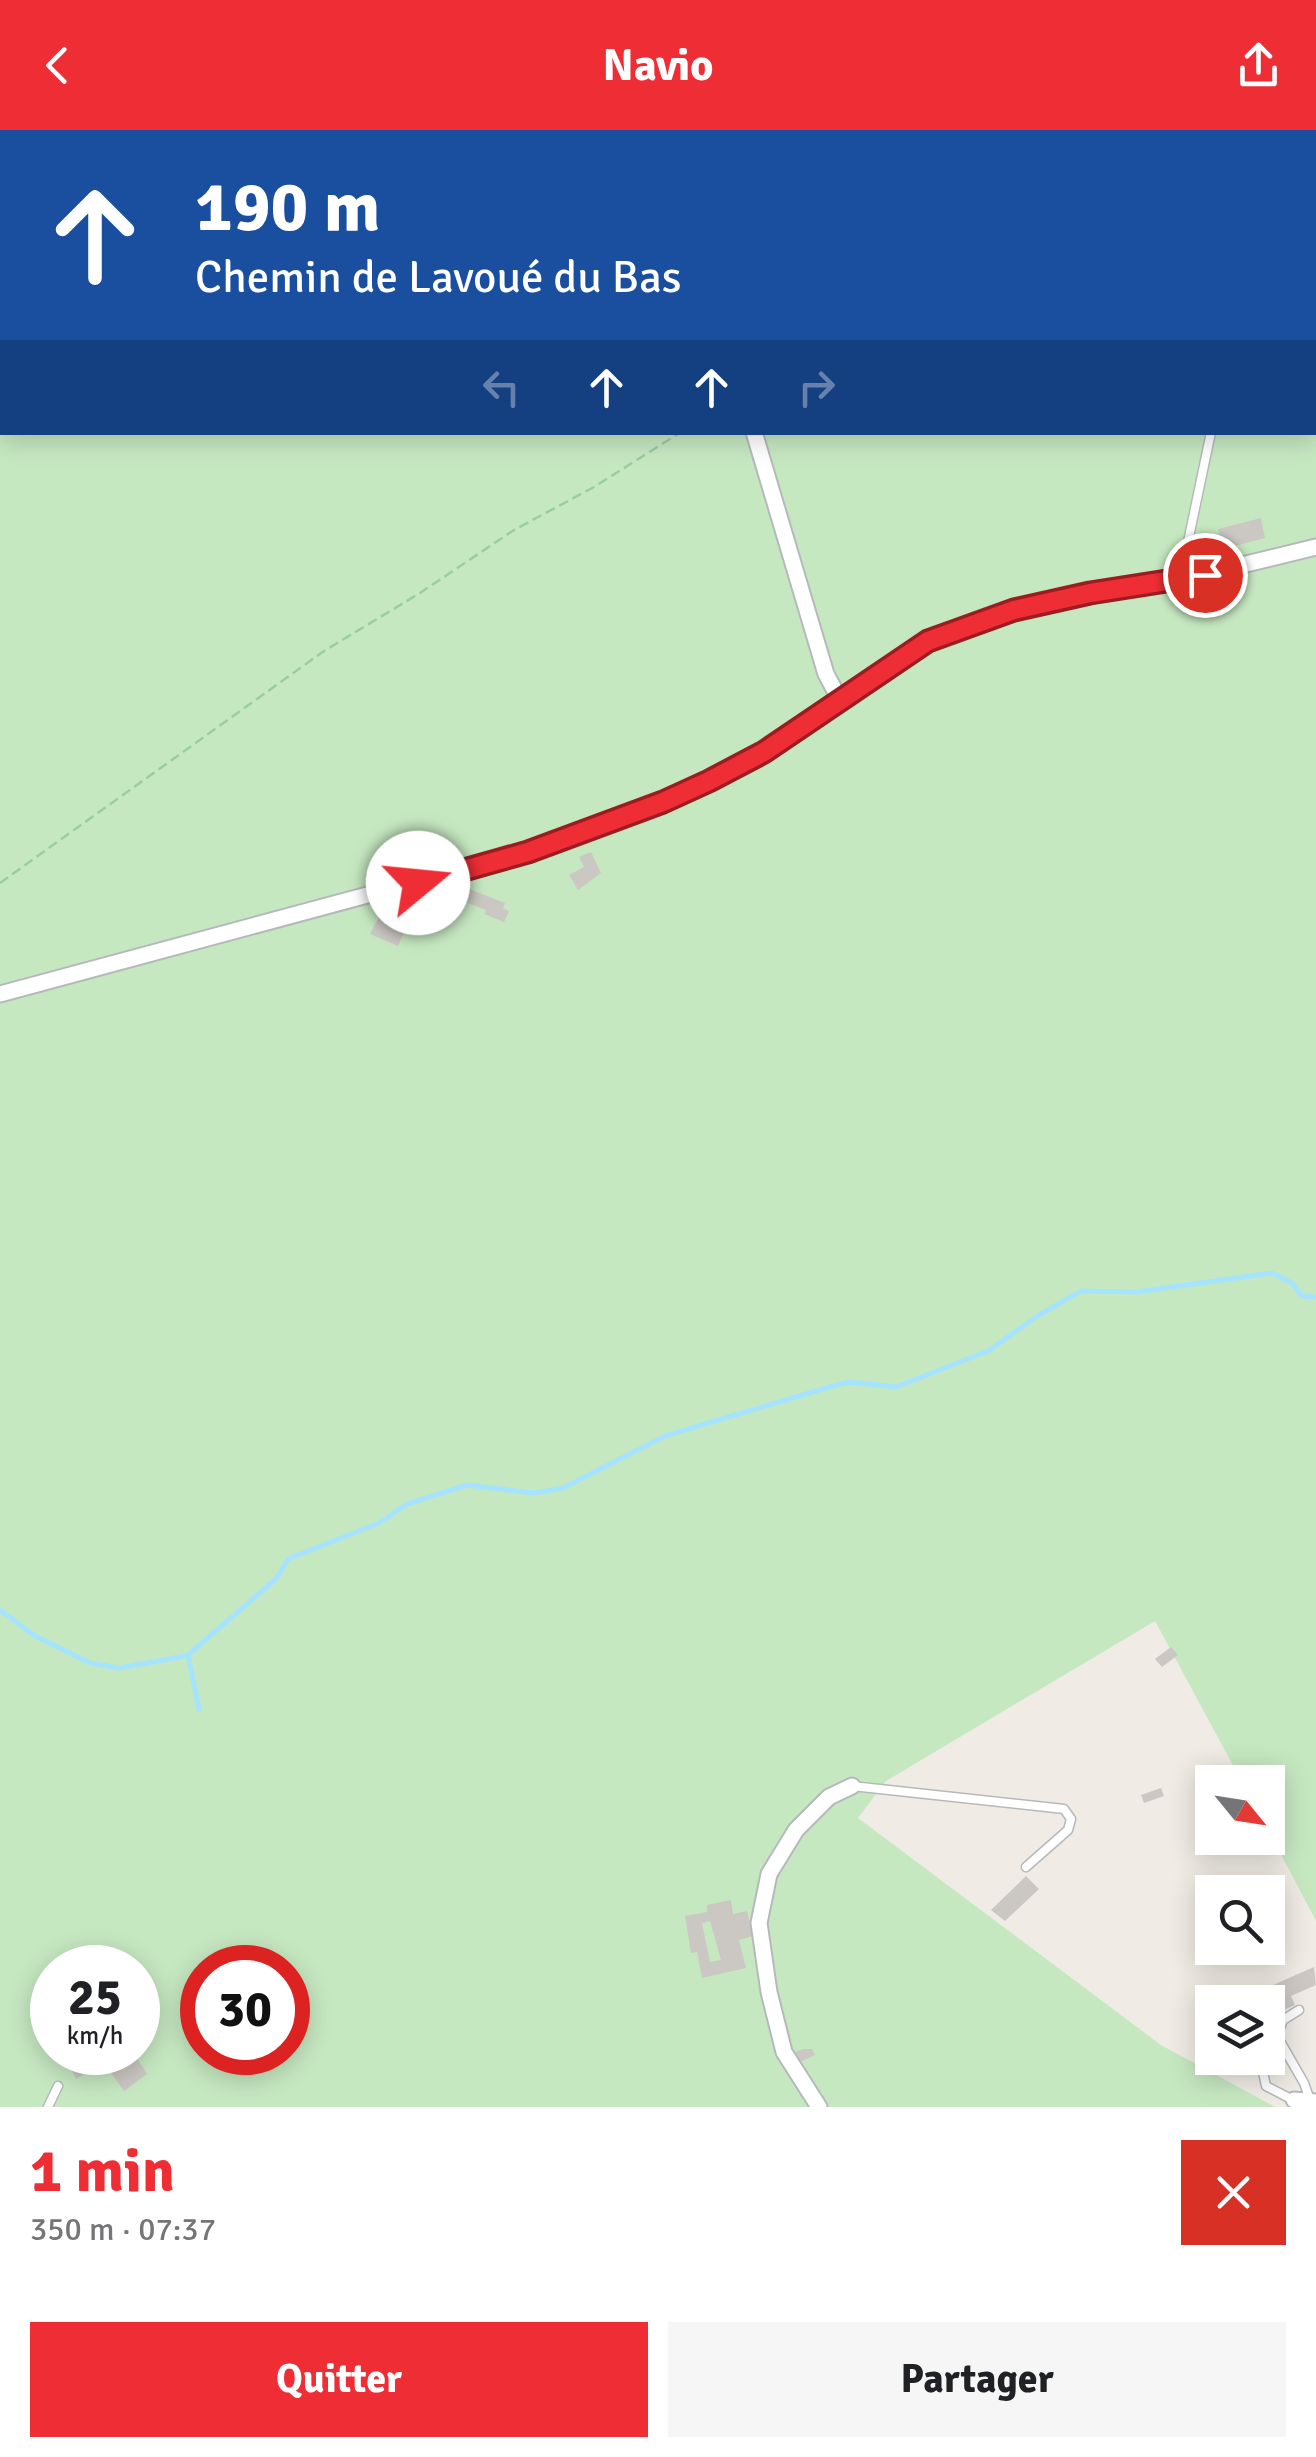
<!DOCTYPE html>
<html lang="fr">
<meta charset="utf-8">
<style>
body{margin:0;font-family:Signika,sans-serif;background:#f6f6f6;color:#202124;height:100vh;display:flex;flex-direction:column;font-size:38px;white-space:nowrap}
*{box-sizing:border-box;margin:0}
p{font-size:32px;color:#757577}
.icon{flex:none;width:55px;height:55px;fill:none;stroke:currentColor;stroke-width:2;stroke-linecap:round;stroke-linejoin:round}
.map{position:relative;height:1977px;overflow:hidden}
.drawer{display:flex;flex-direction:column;background:#fff;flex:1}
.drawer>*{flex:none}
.top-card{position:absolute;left:0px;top:0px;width:1318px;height:305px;box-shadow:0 5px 25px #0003;background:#1a4fa0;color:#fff;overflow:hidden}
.needle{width:65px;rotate:120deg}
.fabs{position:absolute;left:1195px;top:1635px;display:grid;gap:20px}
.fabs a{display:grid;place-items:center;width:90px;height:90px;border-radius:0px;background:#fff;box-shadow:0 5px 25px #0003;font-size:50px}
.speed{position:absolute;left:30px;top:1815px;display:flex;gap:20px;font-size:50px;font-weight:700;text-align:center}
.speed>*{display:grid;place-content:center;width:130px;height:130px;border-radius:50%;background:#fff;box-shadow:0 5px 25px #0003;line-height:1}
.speed small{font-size:25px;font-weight:400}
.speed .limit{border:15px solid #d22;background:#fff;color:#111}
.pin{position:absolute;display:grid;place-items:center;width:85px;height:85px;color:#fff;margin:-42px;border:5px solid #fff;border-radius:50%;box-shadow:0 2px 10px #0007}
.me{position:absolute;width:110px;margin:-55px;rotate:73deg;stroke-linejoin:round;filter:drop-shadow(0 0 8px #0008)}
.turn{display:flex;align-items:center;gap:35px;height:210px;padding:0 30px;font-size:45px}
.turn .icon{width:130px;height:130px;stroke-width:2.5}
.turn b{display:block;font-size:70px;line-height:85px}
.lanes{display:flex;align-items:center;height:95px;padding:0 30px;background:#0003;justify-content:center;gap:50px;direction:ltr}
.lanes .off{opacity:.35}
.round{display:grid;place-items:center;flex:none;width:105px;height:105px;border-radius:0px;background:#f6f6f6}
.headline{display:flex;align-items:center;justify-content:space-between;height:170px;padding:0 30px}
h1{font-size:60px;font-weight:700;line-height:75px;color:#ee2d35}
.cta{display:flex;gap:20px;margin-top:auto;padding:20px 30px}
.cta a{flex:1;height:115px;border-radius:0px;background:#ee2d35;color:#fff;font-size:40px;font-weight:700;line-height:115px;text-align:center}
.cta a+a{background:#f6f6f6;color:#202124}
header{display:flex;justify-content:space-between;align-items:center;height:130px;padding:0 30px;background:#ee2d35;color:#fff;font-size:45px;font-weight:700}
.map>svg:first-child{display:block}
.green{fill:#c6e8c1;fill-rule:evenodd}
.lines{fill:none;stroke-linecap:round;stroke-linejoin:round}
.stream{stroke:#a6e3ff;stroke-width:5}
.building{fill:#cbc7c2;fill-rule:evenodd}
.lane-casing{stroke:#b6b9bc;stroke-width:11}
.street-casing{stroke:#b6b9bc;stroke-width:19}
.path{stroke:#9bcca4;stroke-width:2.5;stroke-dasharray:10 5;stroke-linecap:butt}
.lane{stroke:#fff;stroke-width:8}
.street{stroke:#fff;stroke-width:15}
.route-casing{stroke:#9b1d22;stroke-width:25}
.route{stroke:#ee2d35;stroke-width:18}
</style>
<header><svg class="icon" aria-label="back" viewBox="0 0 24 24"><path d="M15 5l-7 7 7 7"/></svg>Navio<svg class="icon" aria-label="share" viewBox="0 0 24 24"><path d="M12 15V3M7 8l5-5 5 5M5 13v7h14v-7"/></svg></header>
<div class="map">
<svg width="1316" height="1977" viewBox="0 0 1316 1977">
<rect width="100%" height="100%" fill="#f0ece5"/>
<path class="green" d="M0,0H1316V1791L1268,1700V1652H1242L1155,1491L886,1651L858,1688L1161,1915L1275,1977H0ZM2,2H1315V302H2ZM52,1838H138V1922H52ZM202,1838H288V1922H202Z"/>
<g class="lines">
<path class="stream" d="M0,1480L35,1506L90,1533L119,1538L164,1530L188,1525L276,1449L288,1429L379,1393L407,1374L467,1355L534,1363L563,1358L665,1306L836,1255L851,1252L896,1257L988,1221L1039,1185L1081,1161L1136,1162L1272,1143L1292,1153L1302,1166L1316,1167
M188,1525L199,1579"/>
</g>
<path class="building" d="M1261,388L1265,408L1223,419L1218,399Z
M591,722L601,743L578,760L569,745L584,737L579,727Z
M469,759L505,773L503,778L509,781L504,792L484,784L486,780L463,771Z
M378,788L405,800L398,816L370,804Z
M1171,1517L1178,1525L1162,1537L1155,1529Z
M1161,1658L1164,1666L1144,1673L1141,1665Z
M1026,1746L1039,1759L1005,1791L991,1780Z
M731,1770L733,1784L747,1781L753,1806L739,1810L746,1838L702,1848L697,1822L691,1823L685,1786L707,1782V1775ZM710,1791L721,1830L710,1832L702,1793Z
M1314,1837L1316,1855L1291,1866L1295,1875L1279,1882L1268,1857Z
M803,1919H812L815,1925L798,1933L793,1923Z
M63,1922H89L85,1926L94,1938L76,1949Z
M127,1922H133L147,1944L124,1961L107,1937Z
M1214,1928H1245L1236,1942Z"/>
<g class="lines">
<defs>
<path id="lane" d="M1180,450L1211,302
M852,1656L1064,1679L1071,1689L1068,1700L1026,1737
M1299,1880L1283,1890L1277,1906L1304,1953L1310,1970
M1260,1928L1266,1956L1293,1970
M48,1977L58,1956"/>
<path id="street" d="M202,2L203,0
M1174,2L1180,0
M0,128L2,124
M754,302L826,544L840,570
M0,864L527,722L663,672L764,622L929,511L1014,480L1091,463L1180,450L1316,417
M1294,1970L1316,1972
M819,1977L784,1922L769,1862L759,1793L769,1744L796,1700L829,1667L852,1656"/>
</defs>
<use href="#lane" class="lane-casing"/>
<use href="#street" class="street-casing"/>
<path class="path" d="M0,753L324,521L420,463L514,400L594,357L681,302"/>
<use href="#lane" class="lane"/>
<use href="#street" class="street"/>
</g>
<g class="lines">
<defs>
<path id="route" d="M418,753L528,722L663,672L709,651L764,622L928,511L1014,480L1090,463L1205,445"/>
</defs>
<use href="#route" class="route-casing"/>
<use href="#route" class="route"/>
</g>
</svg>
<div class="fabs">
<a><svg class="needle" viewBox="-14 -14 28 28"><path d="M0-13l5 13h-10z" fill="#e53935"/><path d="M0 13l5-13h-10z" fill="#757577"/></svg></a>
<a><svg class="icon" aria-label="search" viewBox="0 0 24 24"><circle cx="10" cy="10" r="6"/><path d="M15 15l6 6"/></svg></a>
<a><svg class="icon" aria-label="layers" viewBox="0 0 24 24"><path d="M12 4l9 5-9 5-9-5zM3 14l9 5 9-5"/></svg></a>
</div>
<div class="speed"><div>25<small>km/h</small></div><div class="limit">30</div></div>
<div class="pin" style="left:1205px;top:445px;background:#d93025"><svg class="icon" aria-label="arrive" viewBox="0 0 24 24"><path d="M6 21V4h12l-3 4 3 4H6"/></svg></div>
<svg class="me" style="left:418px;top:753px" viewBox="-20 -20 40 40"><circle r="19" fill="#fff"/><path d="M0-13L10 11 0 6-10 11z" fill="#ee2d35"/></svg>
<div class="top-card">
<div class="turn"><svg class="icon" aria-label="ahead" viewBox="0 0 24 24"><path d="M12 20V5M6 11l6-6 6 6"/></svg><div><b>190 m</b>Chemin de Lavoué du Bas</div></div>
<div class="lanes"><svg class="icon off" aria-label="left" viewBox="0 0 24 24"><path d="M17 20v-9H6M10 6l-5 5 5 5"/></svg><svg class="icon" aria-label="ahead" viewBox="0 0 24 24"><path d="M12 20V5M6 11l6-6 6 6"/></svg><svg class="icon" aria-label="ahead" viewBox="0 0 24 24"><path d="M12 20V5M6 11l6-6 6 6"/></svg><svg class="icon off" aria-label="right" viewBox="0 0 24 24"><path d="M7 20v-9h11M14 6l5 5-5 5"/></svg></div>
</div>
</div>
<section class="drawer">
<div class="headline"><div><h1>1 min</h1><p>350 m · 07:37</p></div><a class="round" style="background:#d93025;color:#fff"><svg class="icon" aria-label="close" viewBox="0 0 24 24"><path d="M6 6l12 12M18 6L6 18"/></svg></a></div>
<div class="cta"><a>Quitter</a><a>Partager</a></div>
</section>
